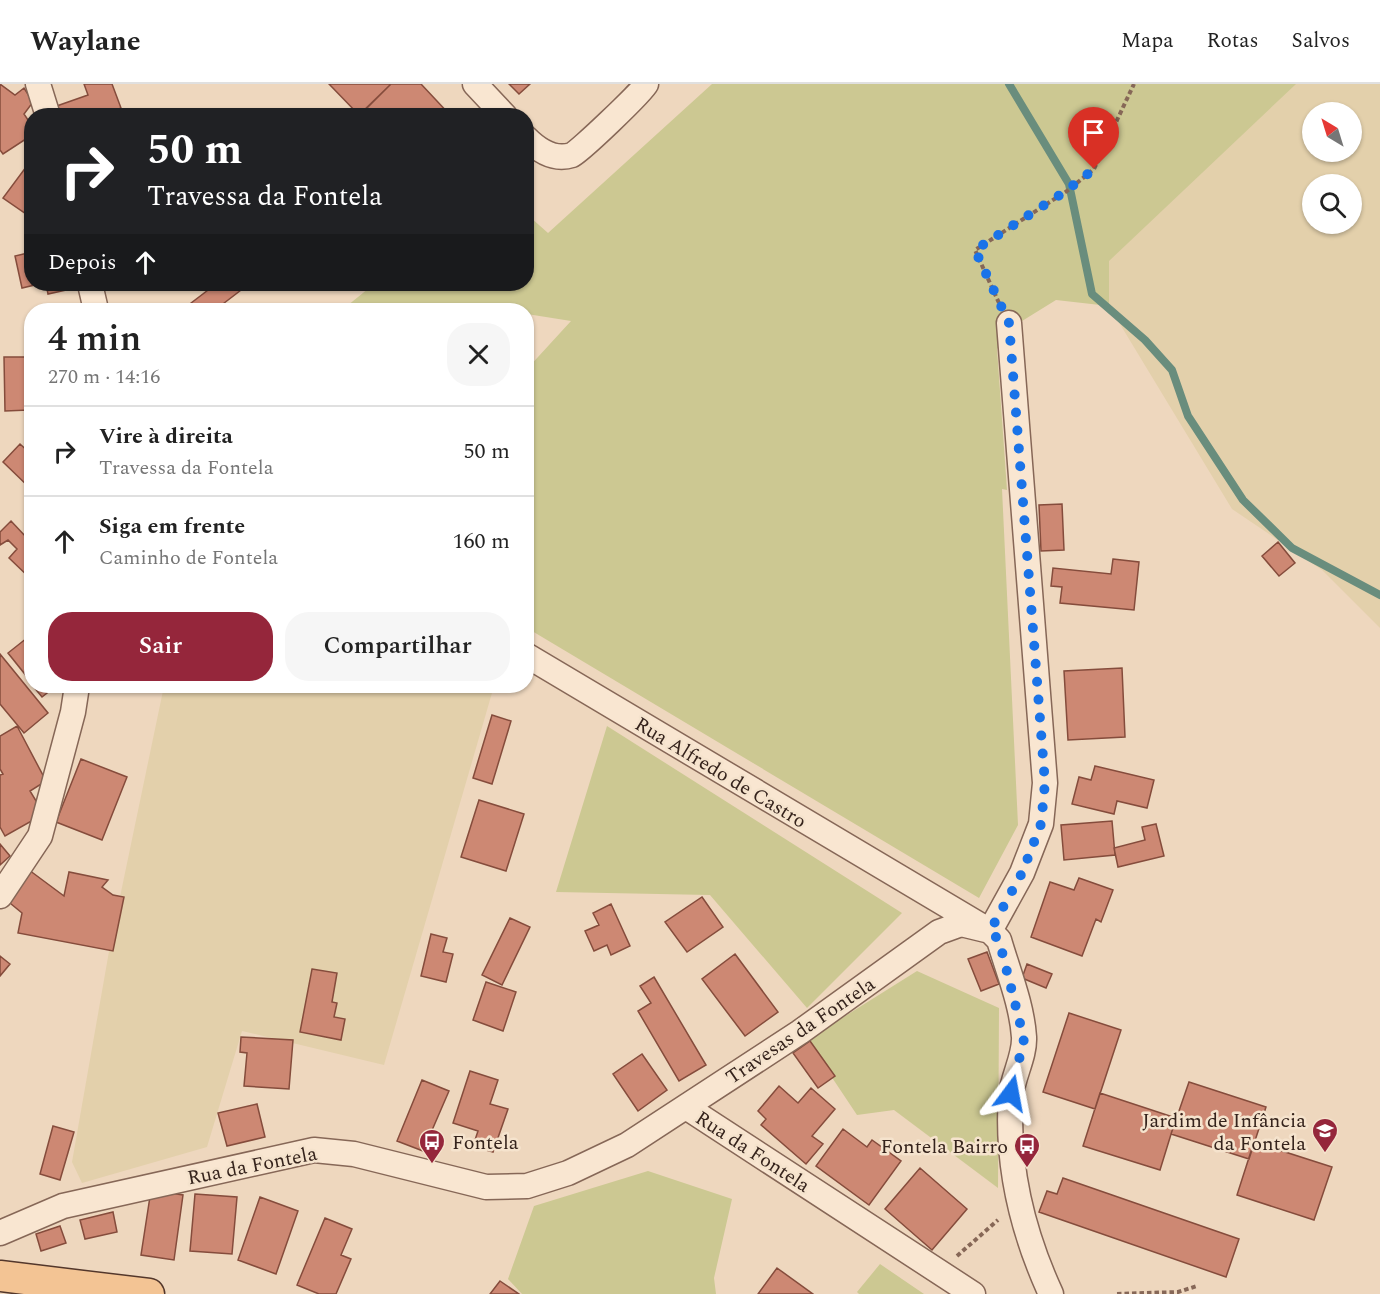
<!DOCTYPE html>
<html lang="pt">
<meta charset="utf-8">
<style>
body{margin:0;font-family:Spectral,serif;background:#f6f6f6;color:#222;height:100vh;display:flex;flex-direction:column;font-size:22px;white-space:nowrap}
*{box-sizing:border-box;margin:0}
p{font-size:20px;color:#767676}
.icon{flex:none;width:33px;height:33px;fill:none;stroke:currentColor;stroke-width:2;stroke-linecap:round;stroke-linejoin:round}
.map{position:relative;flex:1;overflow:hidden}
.panel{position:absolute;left:24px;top:219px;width:510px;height:390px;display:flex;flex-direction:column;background:#fff;border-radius:24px;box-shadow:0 2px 4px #0004}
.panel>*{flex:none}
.banner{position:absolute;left:24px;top:24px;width:510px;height:183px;border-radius:24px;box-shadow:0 2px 4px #0004;background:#202124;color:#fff;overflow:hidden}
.needle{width:39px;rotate:322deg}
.fabs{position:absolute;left:1302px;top:18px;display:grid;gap:12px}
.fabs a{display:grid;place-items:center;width:60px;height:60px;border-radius:50%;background:#fff;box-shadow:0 2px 4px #0004;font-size:30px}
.pin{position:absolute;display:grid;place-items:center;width:51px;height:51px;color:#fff;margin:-62px -26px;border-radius:50% 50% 50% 0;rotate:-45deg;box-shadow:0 0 6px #0007}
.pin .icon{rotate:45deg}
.me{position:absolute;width:66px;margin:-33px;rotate:13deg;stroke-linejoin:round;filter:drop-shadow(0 0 4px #0008)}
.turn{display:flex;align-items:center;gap:21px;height:126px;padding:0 24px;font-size:27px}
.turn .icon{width:78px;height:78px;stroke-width:2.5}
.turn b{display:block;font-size:42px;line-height:51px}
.then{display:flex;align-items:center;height:57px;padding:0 24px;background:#0003;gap:12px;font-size:22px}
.round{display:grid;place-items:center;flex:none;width:63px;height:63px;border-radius:24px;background:#f6f6f6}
.headline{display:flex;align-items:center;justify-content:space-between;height:102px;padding:0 24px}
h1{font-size:36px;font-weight:600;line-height:45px}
.action{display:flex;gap:12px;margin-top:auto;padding:12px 24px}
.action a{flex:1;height:69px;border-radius:24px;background:#95263b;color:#fff;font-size:24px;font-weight:600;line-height:69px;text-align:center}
.action a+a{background:#f6f6f6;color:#222}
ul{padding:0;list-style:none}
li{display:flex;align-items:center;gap:18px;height:90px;padding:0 24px;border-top:2px solid #e0e0e0}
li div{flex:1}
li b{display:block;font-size:22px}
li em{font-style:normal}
header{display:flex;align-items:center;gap:36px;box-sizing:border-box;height:84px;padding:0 30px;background:#fff;border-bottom:2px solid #e0e0e0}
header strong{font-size:28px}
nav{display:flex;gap:33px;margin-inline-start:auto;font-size:21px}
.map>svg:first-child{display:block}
.farmland{fill:#e3d0ab;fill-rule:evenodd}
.green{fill:#ccc892}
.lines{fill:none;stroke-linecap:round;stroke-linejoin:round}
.stream{stroke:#698d7d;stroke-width:8}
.building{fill:#cd8873;stroke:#854c3c;stroke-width:1.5}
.minor-casing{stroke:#866757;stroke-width:27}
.major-casing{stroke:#53372b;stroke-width:33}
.path{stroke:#866757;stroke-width:4;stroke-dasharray:4.5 3;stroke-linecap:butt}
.minor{stroke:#f9e6d1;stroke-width:24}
.major{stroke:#f3c494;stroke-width:30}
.route{stroke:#1a73e8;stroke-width:10;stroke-dasharray:0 18}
.labels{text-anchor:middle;stroke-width:5;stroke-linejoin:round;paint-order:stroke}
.street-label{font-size:20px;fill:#35231c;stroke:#f5e3cd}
.poi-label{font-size:20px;fill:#35231c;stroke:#f5e3cd;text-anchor:end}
</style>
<header>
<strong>Waylane</strong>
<nav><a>Mapa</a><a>Rotas</a><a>Salvos</a></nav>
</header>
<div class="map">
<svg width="1380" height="1210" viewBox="0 0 1380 1210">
<rect width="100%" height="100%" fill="#eed7be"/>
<path class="farmland" d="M1270,0H1380V544L1322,486L1232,425L1109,222V164ZM1312,28H1352V68H1312ZM1312,100H1352V140H1312Z
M164,602H494L384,981L242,947L207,1063L82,1099L72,1078L111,856Z"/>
<path class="green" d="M712,0H1296L1109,177V222L1056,216L1014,242L997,265L1007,406L1002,405L1018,741L979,814L527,544V285L571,237L527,230L526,226H342L374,200H526L527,134L530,133L548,149Z
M607,642L902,829L807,924L710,811L556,808Z
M917,887L999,924L998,1104L894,1026L857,1031L807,956Z
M648,1087L732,1115L714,1194L716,1210H522L508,1195L534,1122Z
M880,1180L924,1210H859L857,1208Z"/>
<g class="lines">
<path class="stream" d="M1009,0L1069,100L1092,210L1145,256L1172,286L1188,332L1243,416L1292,464L1380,511"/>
</g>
<path class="building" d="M0,0L15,11L24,4L33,18L24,30L32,42V51L3,70L0,66Z
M84,0H112L121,24L99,32H54L51,24L88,11Z
M329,0H391L359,31Z
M391,0H421L451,32H359Z
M509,0H530L519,10Z
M32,75V134L3,114Z
M32,168V200H39L22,204L15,172Z
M46,200H70L71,205L48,210Z
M216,200H242L245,203L215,226H182Z
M4,273H32V347H29V326L5,327Z
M20,360L32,371V406L3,378Z
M1062,420L1064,466L1041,467L1039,421Z
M11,437L27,454L32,450V496L9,474L17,465L8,456L0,461V448Z
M1278,458L1295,479L1279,492L1262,472Z
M1113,475L1139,478L1134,526L1060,519L1062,503L1051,502L1053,484L1111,490Z
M32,550V599L8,569Z
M0,570L48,629L24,649L0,620Z
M1122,584L1125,653L1068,656L1064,587Z
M33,602H56L42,613Z
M492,631L511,637L492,700L473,694Z
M17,642L46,697L30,707L44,730L5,752L0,743V691L3,690L0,685V652Z
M81,675L127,693L102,756L56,738Z
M1095,682L1154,696L1147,724L1117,717L1114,730L1072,720L1079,693L1091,696Z
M479,716L524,730L506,787L461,773Z
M1112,737L1115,771L1064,776L1061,741Z
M1156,740L1164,772L1118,783L1114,764L1145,756L1142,743Z
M0,760L10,772L0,781Z
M29,786L64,812L69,788L108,796L102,803L113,811L124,813L113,867L18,849L22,829L5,815Z
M1079,794L1113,806L1101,838L1096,835L1082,872L1031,853L1050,798L1074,806Z
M702,813L723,843L687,868L665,838Z
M611,820L630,862L611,871L607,861L594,867L585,847L599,841L593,829Z
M510,834L530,843L502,901L482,891Z
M431,850L447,854L443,868L453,870L446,898L421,892Z
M987,868L999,900L981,907L968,875Z
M735,870L778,928L745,952L702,895Z
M0,872L10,880L0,892Z
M1027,880L1052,890L1046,904L1022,894Z
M312,885L337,889L332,918L337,919L334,933L345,935L341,956L300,948Z
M654,893L706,981L679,997L638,927L651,919L640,902Z
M486,898L516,908L503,947L473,936Z
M1069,929L1121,946L1095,1025L1043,1008Z
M241,953L293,956L289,1005L244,1002L247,969L240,968Z
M810,957L835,992L818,1004L793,969Z
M642,970L667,1006L638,1027L613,990Z
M470,987L498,996L490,1020L508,1025L493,1068L473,1062L478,1047L453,1039Z
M422,996L449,1007L423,1067L397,1057Z
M1189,998L1266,1023L1249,1075L1171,1050Z
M779,1002L798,1019L811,1004L835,1025L812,1052L823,1060L806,1080L761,1041L766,1035L758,1027Z
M1100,1009L1176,1034L1160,1086L1083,1062Z
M257,1020L265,1053L227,1062L218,1029Z
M53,1042L74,1048L60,1096L40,1090Z
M843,1045L867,1063L872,1056L901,1077L869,1121L816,1082Z
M1254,1058L1332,1083L1314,1136L1237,1111Z
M920,1084L967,1125L932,1166L885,1125Z
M1063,1094L1239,1155L1226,1193L1039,1128L1047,1107L1057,1110Z
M151,1106L183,1111L174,1176L141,1171Z
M195,1110L237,1113L232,1170L190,1167Z
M260,1113L298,1127L276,1190L238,1176Z
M113,1128L117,1148L85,1155L80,1136Z
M325,1134L352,1145L341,1171L351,1175L336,1210H319L297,1201Z
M60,1142L66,1159L41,1167L36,1150Z
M777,1184L813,1210H758Z
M500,1197L519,1210H490Z"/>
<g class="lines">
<defs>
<path id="minor" d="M38,0L48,32
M475,0L505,32
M526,54C538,66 554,77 572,71C578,69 643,7 646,0
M90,200L96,226
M526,571L990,847L999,856C1008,887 1022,921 1024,953C1025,972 1013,992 1011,1011C1006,1080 1022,1147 1051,1210
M0,812L40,752L73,628L77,602
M990,847L1022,789L1041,740L1045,699L1009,239
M686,1023L973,1210
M0,1149L63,1122L314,1066L354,1070L486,1103L527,1102L568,1089L627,1061L800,948L939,848L961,840L990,847"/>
<path id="major" d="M0,1192L149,1210"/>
</defs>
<use href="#minor" class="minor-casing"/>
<use href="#major" class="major-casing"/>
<path class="path" d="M999,219L975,166L1067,107L1094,85L1134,0
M957,1172L998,1136
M1117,1210L1178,1208L1197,1202"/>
<use href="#minor" class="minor"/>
<use href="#major" class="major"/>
</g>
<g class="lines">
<path class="route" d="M1011,1009L1024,955L999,856L990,847L1022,789L1041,740L1045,699L1009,239L975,166L1066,107L1094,85"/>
</g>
<defs>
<symbol id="school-pin" viewBox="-11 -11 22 30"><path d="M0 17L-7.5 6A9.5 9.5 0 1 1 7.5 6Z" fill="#95263b" stroke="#f5e3cd"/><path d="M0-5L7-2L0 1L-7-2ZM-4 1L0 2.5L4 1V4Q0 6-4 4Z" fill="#fff"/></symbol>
<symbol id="bus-pin" viewBox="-11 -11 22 30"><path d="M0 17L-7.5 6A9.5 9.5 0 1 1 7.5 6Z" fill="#95263b" stroke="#f5e3cd"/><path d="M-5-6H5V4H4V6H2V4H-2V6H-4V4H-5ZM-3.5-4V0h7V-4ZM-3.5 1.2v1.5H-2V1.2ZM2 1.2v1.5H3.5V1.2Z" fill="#fff"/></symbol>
</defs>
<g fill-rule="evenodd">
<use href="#school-pin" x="1310" y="1032" width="30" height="40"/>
<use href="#bus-pin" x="417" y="1043" width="30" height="40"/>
<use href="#bus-pin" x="1012" y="1047" width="30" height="40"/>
</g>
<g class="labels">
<g class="street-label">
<text transform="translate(721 688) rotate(31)" y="7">Rua Alfredo de Castro</text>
<text transform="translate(800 946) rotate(-34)" y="7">Travesas da Fontela</text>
<text transform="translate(753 1067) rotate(33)" y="7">Rua da Fontela</text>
<text transform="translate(252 1081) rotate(-11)" y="7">Rua da Fontela</text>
</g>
<g class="poi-label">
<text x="1306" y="1043">Jardim de Infância<tspan x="1306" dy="23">da Fontela</tspan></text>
<text x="452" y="1065" text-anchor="start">Fontela</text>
<text x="1008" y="1069">Fontela Bairro</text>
</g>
</g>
</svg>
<div class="fabs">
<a><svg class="needle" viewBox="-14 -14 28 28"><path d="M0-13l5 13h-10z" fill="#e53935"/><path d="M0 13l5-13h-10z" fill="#767676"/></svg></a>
<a><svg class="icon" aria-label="search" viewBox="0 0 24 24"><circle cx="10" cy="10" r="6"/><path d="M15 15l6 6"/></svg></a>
</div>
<div class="pin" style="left:1094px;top:85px;background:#d93025"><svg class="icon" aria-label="arrive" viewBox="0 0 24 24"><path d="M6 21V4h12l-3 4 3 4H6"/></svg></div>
<svg class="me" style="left:1011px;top:1009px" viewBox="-20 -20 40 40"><path d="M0-17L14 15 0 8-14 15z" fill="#1a73e8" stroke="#fff" stroke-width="4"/></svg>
<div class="banner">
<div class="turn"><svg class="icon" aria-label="right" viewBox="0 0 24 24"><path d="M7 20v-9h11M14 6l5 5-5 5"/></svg><div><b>50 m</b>Travessa da Fontela</div></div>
<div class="then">Depois<svg class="icon" aria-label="ahead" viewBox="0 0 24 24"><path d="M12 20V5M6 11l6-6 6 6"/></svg></div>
</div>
<section class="panel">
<div class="headline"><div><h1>4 min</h1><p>270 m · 14:16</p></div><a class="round"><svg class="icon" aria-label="close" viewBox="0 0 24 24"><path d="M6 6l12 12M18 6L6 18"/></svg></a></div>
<ul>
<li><svg class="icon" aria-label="right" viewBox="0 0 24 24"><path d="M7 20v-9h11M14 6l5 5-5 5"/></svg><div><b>Vire à direita</b><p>Travessa da Fontela</p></div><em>50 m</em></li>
<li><svg class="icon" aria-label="ahead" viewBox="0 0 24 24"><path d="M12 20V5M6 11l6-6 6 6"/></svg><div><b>Siga em frente</b><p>Caminho de Fontela</p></div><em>160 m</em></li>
</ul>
<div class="action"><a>Sair</a><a>Compartilhar</a></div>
</section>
</div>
